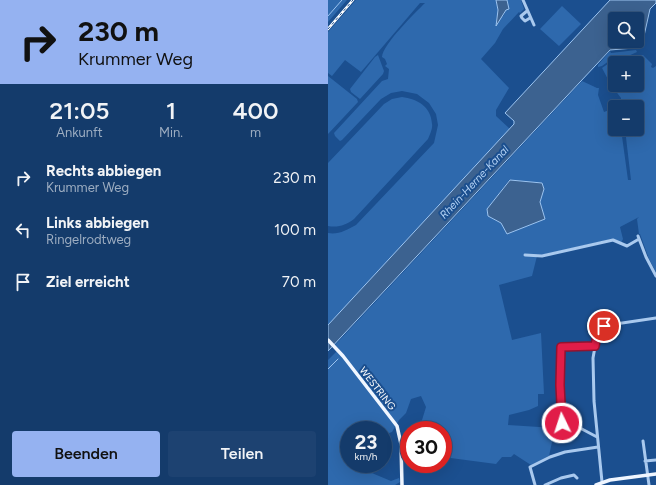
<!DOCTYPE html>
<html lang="de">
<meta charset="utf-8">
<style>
body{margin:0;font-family:Figtree,sans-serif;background:#1d4271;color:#f1f3f6;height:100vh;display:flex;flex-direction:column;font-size:15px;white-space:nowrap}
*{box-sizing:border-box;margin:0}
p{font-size:13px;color:#9dadc1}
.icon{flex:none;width:22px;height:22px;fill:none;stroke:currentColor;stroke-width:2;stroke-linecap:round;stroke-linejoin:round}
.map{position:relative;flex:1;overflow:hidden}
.details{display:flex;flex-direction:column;background:#143b6b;width:328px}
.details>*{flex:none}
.banner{background:#95b2f1;color:#111;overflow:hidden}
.fabs{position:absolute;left:280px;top:12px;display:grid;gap:8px}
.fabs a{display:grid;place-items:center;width:36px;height:36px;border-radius:4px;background:#143b6b;box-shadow:0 4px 16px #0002,0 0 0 1px #33557e;font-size:20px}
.speed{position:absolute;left:12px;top:421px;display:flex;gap:8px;font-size:20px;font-weight:700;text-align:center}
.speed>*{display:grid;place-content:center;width:52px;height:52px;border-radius:50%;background:#143b6b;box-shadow:0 4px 16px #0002,0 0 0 1px #33557e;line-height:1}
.speed small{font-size:10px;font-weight:400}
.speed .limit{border:6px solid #d22;background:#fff;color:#111}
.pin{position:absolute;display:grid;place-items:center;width:34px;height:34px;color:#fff;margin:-17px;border:2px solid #fff;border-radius:50%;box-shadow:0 1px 4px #0007}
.me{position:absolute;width:44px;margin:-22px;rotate:356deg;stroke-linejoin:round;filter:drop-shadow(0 0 3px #0008)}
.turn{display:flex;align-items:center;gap:14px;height:84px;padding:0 12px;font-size:18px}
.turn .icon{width:52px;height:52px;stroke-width:2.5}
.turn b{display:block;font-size:28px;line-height:34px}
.eta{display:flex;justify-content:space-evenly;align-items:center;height:68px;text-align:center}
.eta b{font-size:24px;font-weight:600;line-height:28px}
.cta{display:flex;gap:8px;margin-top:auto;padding:8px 12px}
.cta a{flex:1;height:46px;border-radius:4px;background:#95b2f1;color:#111;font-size:16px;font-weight:600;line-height:46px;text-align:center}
.cta a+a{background:#1d4271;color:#f1f3f6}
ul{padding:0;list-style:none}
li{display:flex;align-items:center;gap:12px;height:52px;padding:0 12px}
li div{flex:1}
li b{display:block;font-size:15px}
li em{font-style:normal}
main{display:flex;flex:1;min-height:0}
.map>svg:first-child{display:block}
.green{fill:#2e69ad;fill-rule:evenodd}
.water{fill:#3c6290;stroke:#9cc4f0;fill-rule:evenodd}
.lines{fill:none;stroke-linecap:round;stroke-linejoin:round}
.stream{stroke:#9cc4f0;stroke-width:1}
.minor{stroke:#a9c9ee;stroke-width:3}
.major{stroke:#f0f6ff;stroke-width:3.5}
.rail-casing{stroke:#fff;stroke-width:2.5}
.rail{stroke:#1b4f8f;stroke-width:1;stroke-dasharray:3;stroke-linecap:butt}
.route-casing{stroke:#92132f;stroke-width:10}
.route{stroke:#e11d48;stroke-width:7}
.labels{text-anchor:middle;stroke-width:4;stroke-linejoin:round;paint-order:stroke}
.street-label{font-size:10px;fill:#fff;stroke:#1b4f8f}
.water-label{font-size:11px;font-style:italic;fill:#b5d3f5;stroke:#1b4f8f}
</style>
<main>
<section class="details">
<div class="banner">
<div class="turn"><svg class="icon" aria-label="right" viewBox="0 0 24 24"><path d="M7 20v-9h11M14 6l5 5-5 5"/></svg><div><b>230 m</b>Krummer Weg</div></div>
</div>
<div class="eta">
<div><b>21:05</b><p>Ankunft</p></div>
<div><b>1</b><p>Min.</p></div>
<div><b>400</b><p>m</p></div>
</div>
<ul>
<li><svg class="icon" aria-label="right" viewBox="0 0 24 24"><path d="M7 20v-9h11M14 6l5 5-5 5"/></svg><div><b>Rechts abbiegen</b><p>Krummer Weg</p></div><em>230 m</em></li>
<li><svg class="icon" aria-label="left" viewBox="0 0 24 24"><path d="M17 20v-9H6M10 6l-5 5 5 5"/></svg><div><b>Links abbiegen</b><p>Ringelrodtweg</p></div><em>100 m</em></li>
<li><svg class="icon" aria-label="arrive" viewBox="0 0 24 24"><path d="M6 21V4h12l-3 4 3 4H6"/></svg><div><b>Ziel erreicht</b></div><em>70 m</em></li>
</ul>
<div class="cta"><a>Beenden</a><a>Teilen</a></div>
</section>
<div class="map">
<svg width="328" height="485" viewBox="0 0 328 485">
<rect width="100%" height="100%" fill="#1b4f8f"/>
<path class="green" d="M0,0H19L0,22Z
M28,0H168L170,10L168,22L176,15L180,2L179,0H193L196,9L192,13L191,12L175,29L167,43L153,59L181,88L168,110V116L182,129L0,325V233C10,235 19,230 28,225L106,143L110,125L108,114L101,103L89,94L74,91L63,93L53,99L14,140L12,141L7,136L6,133L54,81L60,79L61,69L57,66L59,64L57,59L54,57C55,44 87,13 97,3H92L33,72L17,60L4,76L0,73V32Z
M234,6L253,24L231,46L212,29Z
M308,50L309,52L298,57L285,58L274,66L270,67V65L282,51L283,53Z
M50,55L56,71L55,74L32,99L23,92L22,89L47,57Z
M307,55H315L324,64L323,67L325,68L328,66V272L321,259L312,234H311L309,219L311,217L292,227L295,239L293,243L284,239L209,256L204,276L171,285L184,340L213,333L216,394H210V406L201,410L181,415L180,425L227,428L221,456L203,465L186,454L183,457H174L168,464L115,457V430H91L98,407L93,396L83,399L78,413L71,420L64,432L55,435V430H21V464H37L39,471L63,481L71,478L72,482L67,485H0V360L11,349L7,345L254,81L269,88H271L270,95L276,112L287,108V129H293L300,180H303L297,129H309V107H293V98L283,85L274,68L284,61L283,66L285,68L287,67V85H309V63H296L297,59ZM181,180L214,183L216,189L211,202L217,219L173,223L160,216L159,209Z
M0,76L29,99L30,102L0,134Z
M74,97C89,99 103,106 104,124C105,128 102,134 100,139L26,219C18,225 10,228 0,226V163L56,104L64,99Z"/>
<path class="water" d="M168,0H179L181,9L178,10L168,26L170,10Z
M282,0H328V3L322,9L316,36L306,48L282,50L0,351V325L186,124V121L177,113ZM287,19H309V41H287Z
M182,180L214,183L216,189L212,202L217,219L179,234L173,223L160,216L159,209Z"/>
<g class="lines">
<path class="stream" d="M0,16L14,0
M0,369L10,359"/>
<path class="minor" d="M195,0L206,25
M199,11L193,16L194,18L197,21L202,18
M310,236L318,257L328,276
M197,255L214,256L285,240L299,246L311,239
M267,346L233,347L232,385L234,423L252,428L269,437
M315,441L321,485
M317,461L328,460
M274,482L266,401L265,358L270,330L274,326L328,318
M207,485L202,467L222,457L237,452L270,447
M217,485L233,478L246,475L249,478"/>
<path class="major" d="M0,340L15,356L69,426L73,444L74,485
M268,485L282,480L328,474"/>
<defs>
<path id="rail" d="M0,29L25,0"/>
</defs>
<use href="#rail" class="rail-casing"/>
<use href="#rail" class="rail"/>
</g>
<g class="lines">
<defs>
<path id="route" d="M234,423L232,385L233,347L267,346L270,330L276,326"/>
</defs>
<use href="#route" class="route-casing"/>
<use href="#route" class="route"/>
</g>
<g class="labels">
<g class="street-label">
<text transform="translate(50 388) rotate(52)" y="4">WESTRING</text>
</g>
<g class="water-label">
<text transform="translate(146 182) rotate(-47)" y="4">Rhein-Herne-Kanal</text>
</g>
</g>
</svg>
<div class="fabs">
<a><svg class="icon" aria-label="search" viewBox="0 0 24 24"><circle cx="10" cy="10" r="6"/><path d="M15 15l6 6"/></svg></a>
<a>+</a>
<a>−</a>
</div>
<div class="speed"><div>23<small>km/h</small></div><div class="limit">30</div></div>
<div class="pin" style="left:276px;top:326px;background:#d93025"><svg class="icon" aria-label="arrive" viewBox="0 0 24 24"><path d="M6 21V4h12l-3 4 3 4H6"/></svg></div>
<svg class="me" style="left:234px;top:423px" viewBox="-20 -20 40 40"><circle r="17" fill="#e11d48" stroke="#fff" stroke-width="3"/><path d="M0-11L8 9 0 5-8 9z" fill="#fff"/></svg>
</div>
</main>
